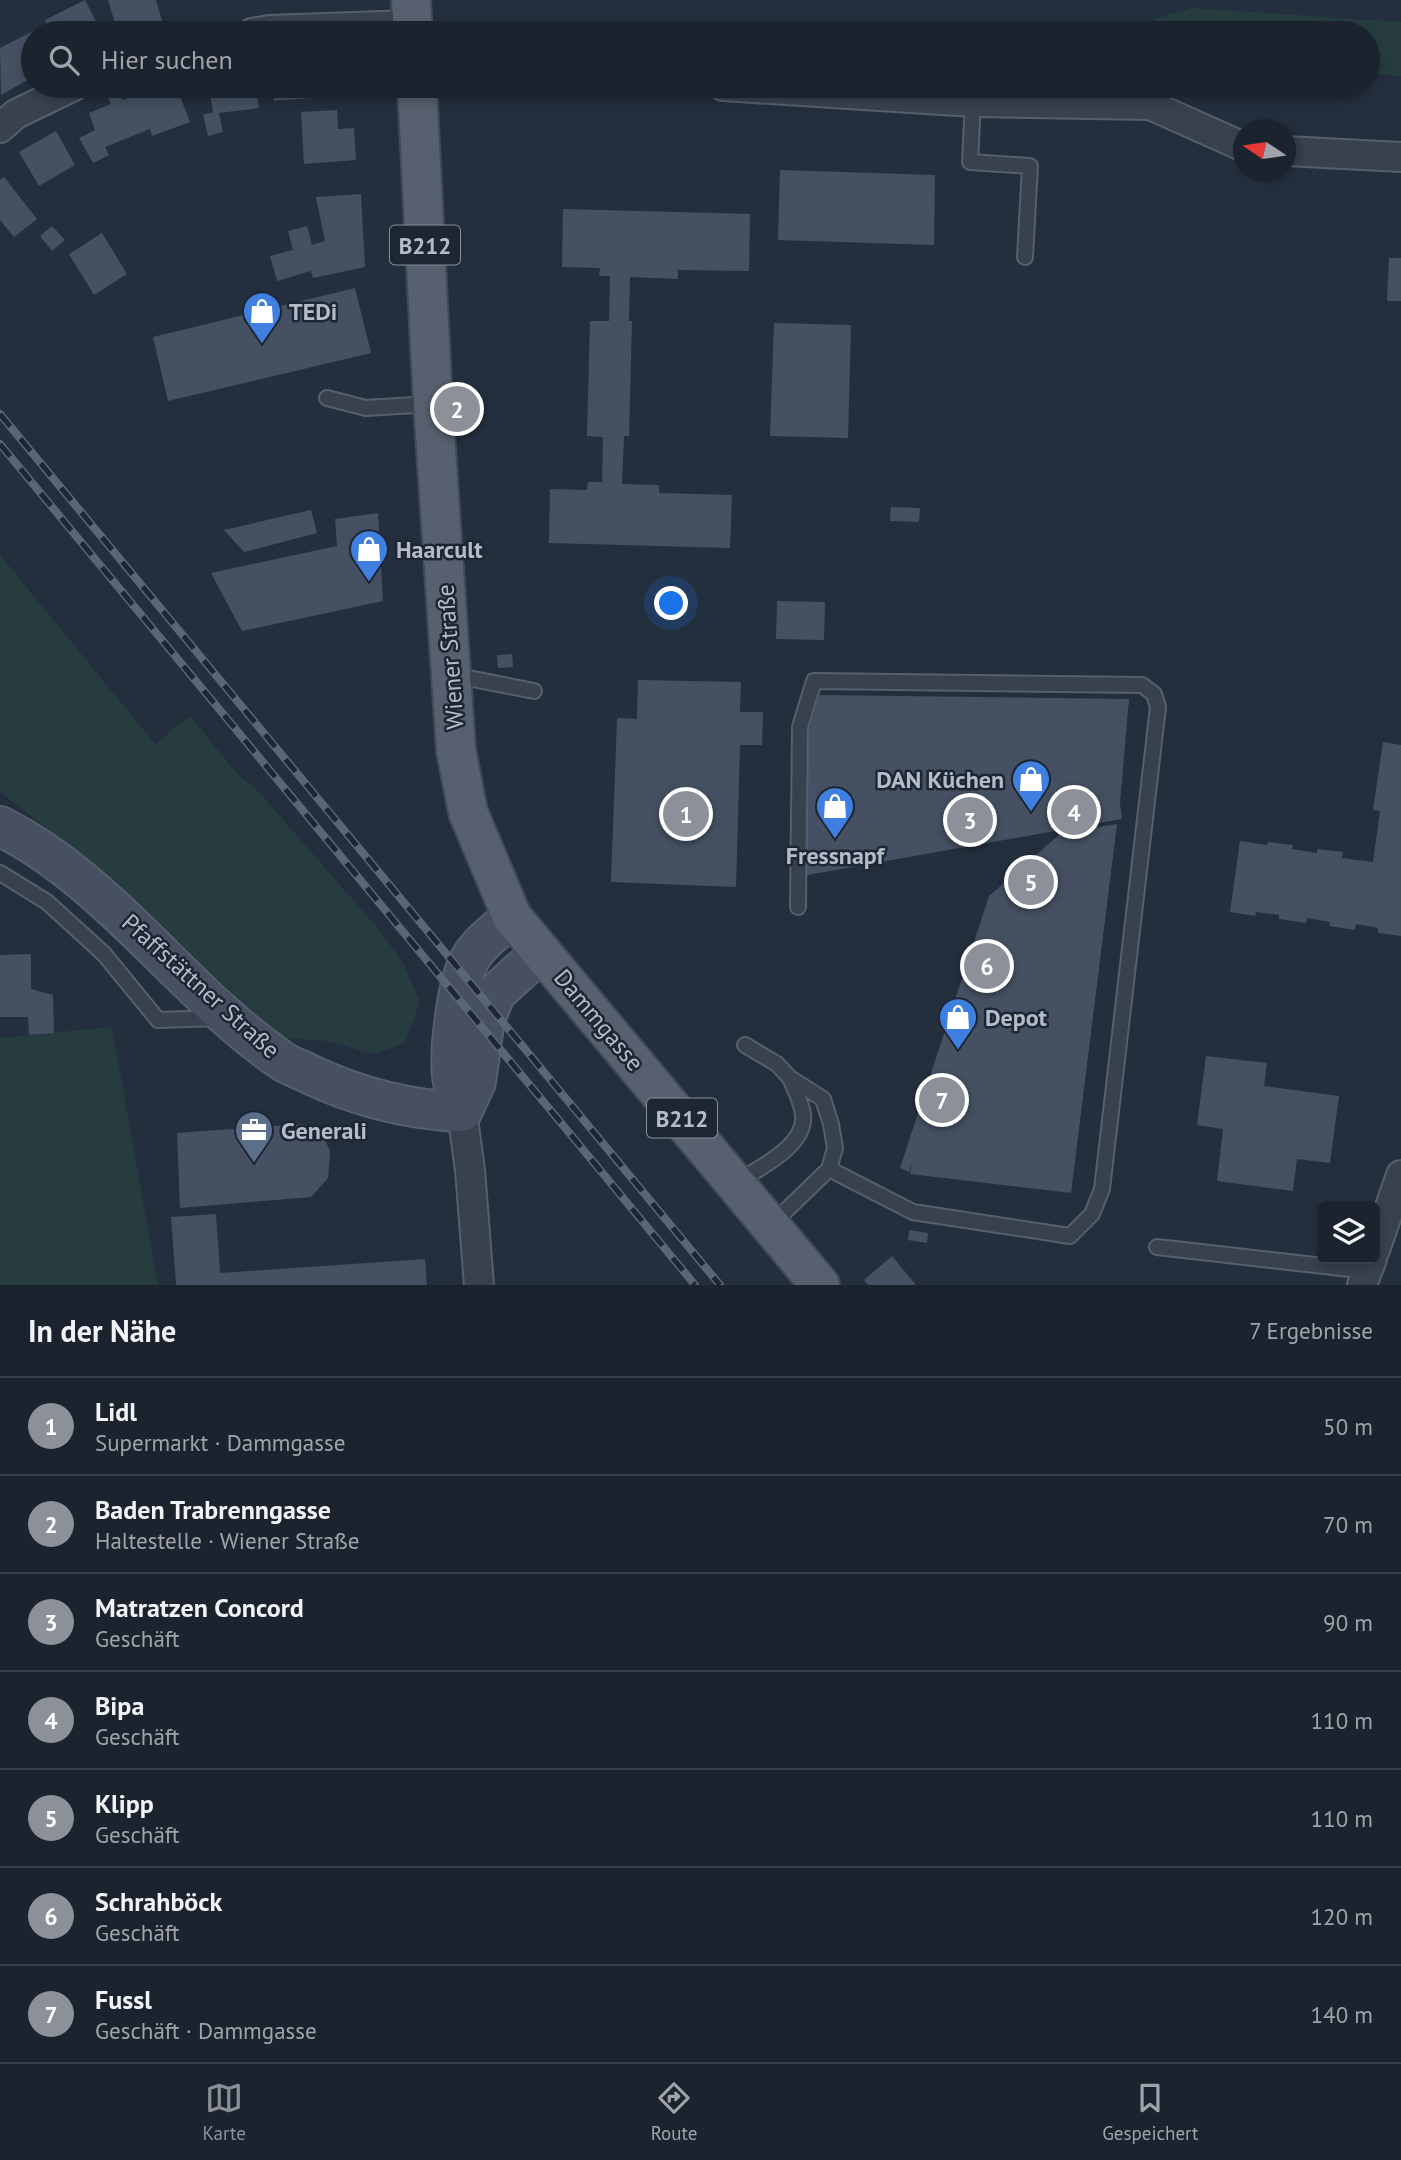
<!DOCTYPE html>
<html lang="de">
<meta charset="utf-8">
<style>
body{margin:0;font-family:"PT Sans",sans-serif;background:#242b36;color:#f1f3f6}
.controls{position:absolute;right:21px;bottom:21px;display:grid;overflow:hidden;border-radius:10px;box-shadow:0 4px 10px #0003}
.controls button{width:63px;height:63px;display:grid;place-items:center;padding:0;border:0;border-bottom:2px solid #39404a;background:#1b232e;color:#f1f3f6;font:35px sans-serif}
.compass{position:absolute;left:1233px;top:119px;width:63px;height:63px;border-radius:50%;background:#1b232e;box-shadow:0 4px 10px #0003;rotate:283deg}
.you{position:absolute;left:672px;top:604px;width:24px;height:24px;margin:-18px;border:5px solid #fff;border-radius:50%;background:#1a73e8;box-shadow:0 0 0 10px #1a73e833}
.badge{display:grid;place-items:center;width:46px;height:46px;border-radius:50%;background:#8c9099;color:#fff;font-size:23px;font-weight:700}
.pin{position:absolute;translate:-50% -50%;border:4px solid #fff;box-shadow:0 2px 7px #0006}
.list{margin:0;padding:0;list-style:none}
h2{display:flex;justify-content:space-between;align-items:center;height:91px;margin:0;padding:0 28px;font-size:30px}
h2 small{font-size:23px;font-weight:400;color:#a0a4aa}
.list li{display:grid;grid-template-columns:46px 1fr auto;gap:21px;align-items:center;box-sizing:border-box;height:98px;padding:0 28px;border-top:2px solid #39404a}
.list b{display:block;font-size:26px;white-space:nowrap}
.list p{margin:0;font-size:23px;white-space:nowrap;color:#a0a4aa}
.list em{font-size:23px;font-style:normal;color:#a0a4aa}
.icon{flex:none;width:38px;height:38px;fill:none;stroke:currentColor;stroke-width:2;stroke-linecap:round;stroke-linejoin:round}
.map{position:relative;flex:none;width:1401px;height:1285px;overflow:hidden}
.search{position:absolute;background:#1b232e;box-shadow:0 4px 10px #0003;left:21px;right:21px;top:21px;height:77px;display:flex;align-items:center;gap:18px;box-sizing:border-box;padding:0 24px;border-radius:38px;color:#a0a4aa;font-size:26px}
.sheet{height:777px;background:#1b232e}
nav{display:flex;justify-content:space-around;align-items:center;box-sizing:border-box;height:98px;border-top:2px solid #39404a;background:#1b232e;font-size:19px;color:#a0a4aa}
nav a{display:grid;justify-items:center;gap:4px}
nav .on{color:#8c9099}
.map>svg:first-child{display:block}
.green{fill:#263c3f}
.building{fill:#455162}
.lines{fill:none;stroke-linecap:round;stroke-linejoin:round}
.lane-casing{stroke:#565f6c;stroke-width:18}
.street-casing{stroke:#565f6c;stroke-width:32}
.secondary-casing{stroke:#565f6c;stroke-width:42}
.primary-casing{stroke:#414a57;stroke-width:42}
.lane{stroke:#38414e;stroke-width:14}
.street{stroke:#38414e;stroke-width:28}
.secondary{stroke:#465061;stroke-width:38}
.primary{stroke:#56606e;stroke-width:38}
.rail-casing{stroke:#5a6575;stroke-width:8}
.rail{stroke:#1d2633;stroke-width:5;stroke-dasharray:16;stroke-linecap:butt}
.labels{text-anchor:middle;dominant-baseline:central;stroke-width:5;stroke-linejoin:round;paint-order:stroke}
.shield{fill:#1d2633;stroke:#878f9c;stroke-width:2}
.shield-label{font-size:23px;font-weight:bold;fill:#b4bcc9}
.poi-label{font-size:24px;font-weight:bold;fill:#b4bcc9;stroke:#1d2633;text-anchor:start}
.street-label{font-size:24px;fill:#b4bcc9;stroke:#1d2633}
</style>
<div class="map">
<svg width="1401" height="1285" viewBox="0 0 1401 1285">
<rect width="100%" height="100%" fill="#242f3e"/>
<path class="green" d="M1192 8 1401 22V76L1368 74V33L1135 32 1159 17Z
M0 555 155 744 190 716C213 742 230 771 258 791L381 932 404 965 420 1002 405 1043 373 1054 328 1041 281 1038 105 874 0 792Z
M112 1027 158 1285H0V1038Z"/>
<path class="building" d="M85 0 102 33H33V77L1 95 0 48 47 24 45 20Z
M108 0H156L163 24 134 33H118Z
M158 86H176L190 122 152 136 150 129 105 147 109 155 93 163 79 138 95 130 89 113 111 104 108 97 119 93 122 100Z
M209 86H325L326 97 274 101 272 88 256 89 259 108 219 113 223 132 208 136 203 115 213 112Z
M337 110 338 129 354 128 356 160 304 164 301 112Z
M56 131 75 165 39 186 19 152Z
M780 170 935 175 934 245 778 240Z
M4 177 37 219 14 237 0 220V180Z
M361 194 365 267 313 278 311 271 277 281 270 256 293 250 288 231 307 226 312 245 325 241 316 197Z
M563 209 750 214 749 271 678 270V279L630 277 629 321H632L629 436H624L622 484 659 485V493L732 495 730 548 549 543 550 489 587 490 588 482H602L603 437 587 436 590 321H609L610 276H599L600 268 562 267Z
M52 226 65 240 52 251 40 236Z
M102 233 127 274 94 295 69 254Z
M1389 258H1401V301H1387Z
M355 288 371 353 168 401 153 337Z
M774 323 851 325 848 438 770 436Z
M891 507 920 508 919 522 890 521Z
M311 510 317 533 244 552 224 530Z
M378 513 383 601 242 631 211 573 337 546 335 519Z
M777 601 825 602 824 640 776 639Z
M512 654 513 667 498 668 497 655Z
M638 680 741 682 740 712H763L762 745H740L736 887 611 882 617 718 637 719Z
M819 695 1129 699 1120 803 1122 819 802 876 803 749Z
M1383 742 1401 745V936L1378 933V928L1356 924 1355 930 1329 926 1330 922 1307 918 1306 923 1279 919V915L1256 912 1255 916 1230 912 1240 841 1267 845 1268 842 1293 845 1292 849 1317 853V849L1343 852 1342 858 1373 862 1380 811 1373 810Z
M1117 824 1071 1193 910 1174 912 1164 909 1172 900 1168 989 896 1060 834H1076L1080 830Z
M31 954V989L53 995 54 1033 29 1035 28 1017H0V955Z
M1206 1056 1267 1063 1264 1086 1339 1096 1330 1163 1297 1159 1293 1191 1217 1181 1223 1129 1197 1125Z
M303 1124 322 1133 330 1151 328 1178 311 1197 180 1208 177 1133Z
M216 1214 220 1273 425 1259 427 1285H176L171 1217Z
M909 1230 928 1233 927 1243 908 1240Z
M892 1256 916 1285H868L864 1280Z"/>
<g class="lines">
<defs>
<path id="lane" d="M973 102 970 162 1030 166 1025 257
M1062 102 1069 86
M327 398 366 408 431 404
M453 675 534 691
M0 873 47 902 104 954 158 1020 220 1018
M798 907 800 727 814 681 1142 685 1154 694 1158 707 1102 1189 1092 1214 1070 1236 913 1212 829 1169
M745 1045 777 1064 790 1078 823 1099 831 1124 835 1148 829 1169 772 1224
M737 1182C759 1168 807 1146 803 1114 801 1102 795 1089 790 1078
M1157 1247 1367 1271"/>
<path id="street" d="M252 33 269 30 412 25
M723 86 973 102 1150 105 1244 147
M0 128 16 114 74 86
M1286 151 1401 157
M462 1112 470 1170 479 1285
M1375 1250 1401 1175
M1362 1285 1372 1259"/>
<path id="secondary" d="M0 826C111 882 180 990 281 1060 289 1066 300 1069 309 1074 358 1097 408 1110 462 1112
M463 1110 476 1082 485 1019 496 993 541 952
M462 1112C459 1101 453 1088 452 1076 449 1050 457 981 470 959 480 942 497 930 512 917"/>
<path id="primary" d="M411 0 413 33
M417 86 433 404 456 750 468 812 512 917 820 1285"/>
</defs>
<use href="#lane" class="lane-casing"/>
<use href="#street" class="street-casing"/>
<use href="#secondary" class="secondary-casing"/>
<use href="#primary" class="primary-casing"/>
<use href="#lane" class="lane"/>
<use href="#street" class="street"/>
<use href="#secondary" class="secondary"/>
<use href="#primary" class="primary"/>
<defs>
<path id="rail" d="M0 414 720 1285
M0 444 695 1285"/>
</defs>
<use href="#rail" class="rail-casing"/>
<use href="#rail" class="rail"/>
</g>
<defs>
<symbol id="shop-pin" viewBox="-11 -11 22 30"><path d="M0 17L-7.5 6A9.5 9.5 0 1 1 7.5 6Z" fill="#3f7fe0" stroke="#1d2633"/><path d="M-5-2.5h2.3a2.7 3.5 0 0 1 5.4 0H5L5.5 6h-11ZM-1.5-2.5h3a1.5 2.3 0 0 0-3 0Z" fill="#fff"/></symbol>
<symbol id="office-pin" viewBox="-11 -11 22 30"><path d="M0 17L-7.5 6A9.5 9.5 0 1 1 7.5 6Z" fill="#5c6f8a" stroke="#1d2633"/><path d="M-6-3h4V-5.5h4V-3h4V5H-6ZM-1-4.5V-3h2v-1.5ZM-6 0V1H6V0Z" fill="#fff"/></symbol>
</defs>
<g fill-rule="evenodd">
<use href="#shop-pin" x="240" y="289" width="44" height="60"/>
<use href="#shop-pin" x="347" y="527" width="44" height="60"/>
<use href="#shop-pin" x="1009" y="757" width="44" height="60"/>
<use href="#shop-pin" x="813" y="784" width="44" height="60"/>
<use href="#shop-pin" x="936" y="995" width="44" height="60"/>
<use href="#office-pin" x="232" y="1108" width="44" height="60"/>
</g>
<g class="labels">
<g class="shield">
<rect x="390" y="225.5" width="70" height="39" rx="5"/>
<rect x="647" y="1098.5" width="70" height="39" rx="5"/>
</g>
<g class="shield-label">
<text x="425" y="245">B212</text>
<text x="682" y="1118">B212</text>
</g>
<g class="poi-label">
<text x="289" y="311">TEDi</text>
<text x="396" y="549">Haarcult</text>
<text x="1004" y="779" text-anchor="end">DAN Küchen</text>
<text x="835" y="855" text-anchor="middle">Fressnapf</text>
<text x="985" y="1017">Depot</text>
<text x="281" y="1130">Generali</text>
</g>
<g class="street-label">
<text transform="translate(450 657) rotate(-94)">Wiener Straße</text>
<text transform="translate(201 986) rotate(42)">Pfaffstättner Straße</text>
<text transform="translate(599 1020) rotate(50)">Dammgasse</text>
</g>
</g>
</svg>
<div class="controls">
<button><svg class="icon" aria-label="layers" viewBox="0 0 24 24"><path d="M12 4l9 5-9 5-9-5zM3 14l9 5 9-5"/></svg></button>
</div>
<svg class="compass" viewBox="-18 -18 36 36"><path d="M0-13l5 13h-10z" fill="#e53935"/><path d="M0 13l5-13h-10z" fill="#a0a4aa"/></svg>
<div class="you"></div>
<div class="pin badge" style="left:686px;top:814px">1</div>
<div class="pin badge" style="left:457px;top:409px">2</div>
<div class="pin badge" style="left:970px;top:820px">3</div>
<div class="pin badge" style="left:1074px;top:812px">4</div>
<div class="pin badge" style="left:1031px;top:882px">5</div>
<div class="pin badge" style="left:987px;top:966px">6</div>
<div class="pin badge" style="left:942px;top:1100px">7</div>
<div class="search"><svg class="icon" aria-label="search" viewBox="0 0 24 24"><circle cx="10" cy="10" r="6"/><path d="M15 15l6 6"/></svg>Hier suchen</div>
</div>
<section class="sheet">
<h2>In der Nähe<small>7 Ergebnisse</small></h2>
<ul class="list">
<li><span class="badge">1</span><div><b>Lidl</b><p>Supermarkt · Dammgasse</p></div><em>50 m</em></li>
<li><span class="badge">2</span><div><b>Baden Trabrenngasse</b><p>Haltestelle · Wiener Straße</p></div><em>70 m</em></li>
<li><span class="badge">3</span><div><b>Matratzen Concord</b><p>Geschäft</p></div><em>90 m</em></li>
<li><span class="badge">4</span><div><b>Bipa</b><p>Geschäft</p></div><em>110 m</em></li>
<li><span class="badge">5</span><div><b>Klipp</b><p>Geschäft</p></div><em>110 m</em></li>
<li><span class="badge">6</span><div><b>Schrahböck</b><p>Geschäft</p></div><em>120 m</em></li>
<li><span class="badge">7</span><div><b>Fussl</b><p>Geschäft · Dammgasse</p></div><em>140 m</em></li>
</ul>
</section>
<nav>
<a class="on"><svg class="icon" aria-label="map" viewBox="0 0 24 24"><path d="M3 6l6-2 6 2 6-2v14l-6 2-6-2-6 2zM9 4v14M15 6v14"/></svg>Karte</a>
<a><svg class="icon" aria-label="directions" viewBox="0 0 24 24"><path d="M12 3l9 9-9 9-9-9zM9 14v-3h6M13 9l2 2-2 2"/></svg>Route</a>
<a><svg class="icon" aria-label="saved" viewBox="0 0 24 24"><path d="M7 4h10v16l-5-4-5 4z"/></svg>Gespeichert</a>
</nav>
